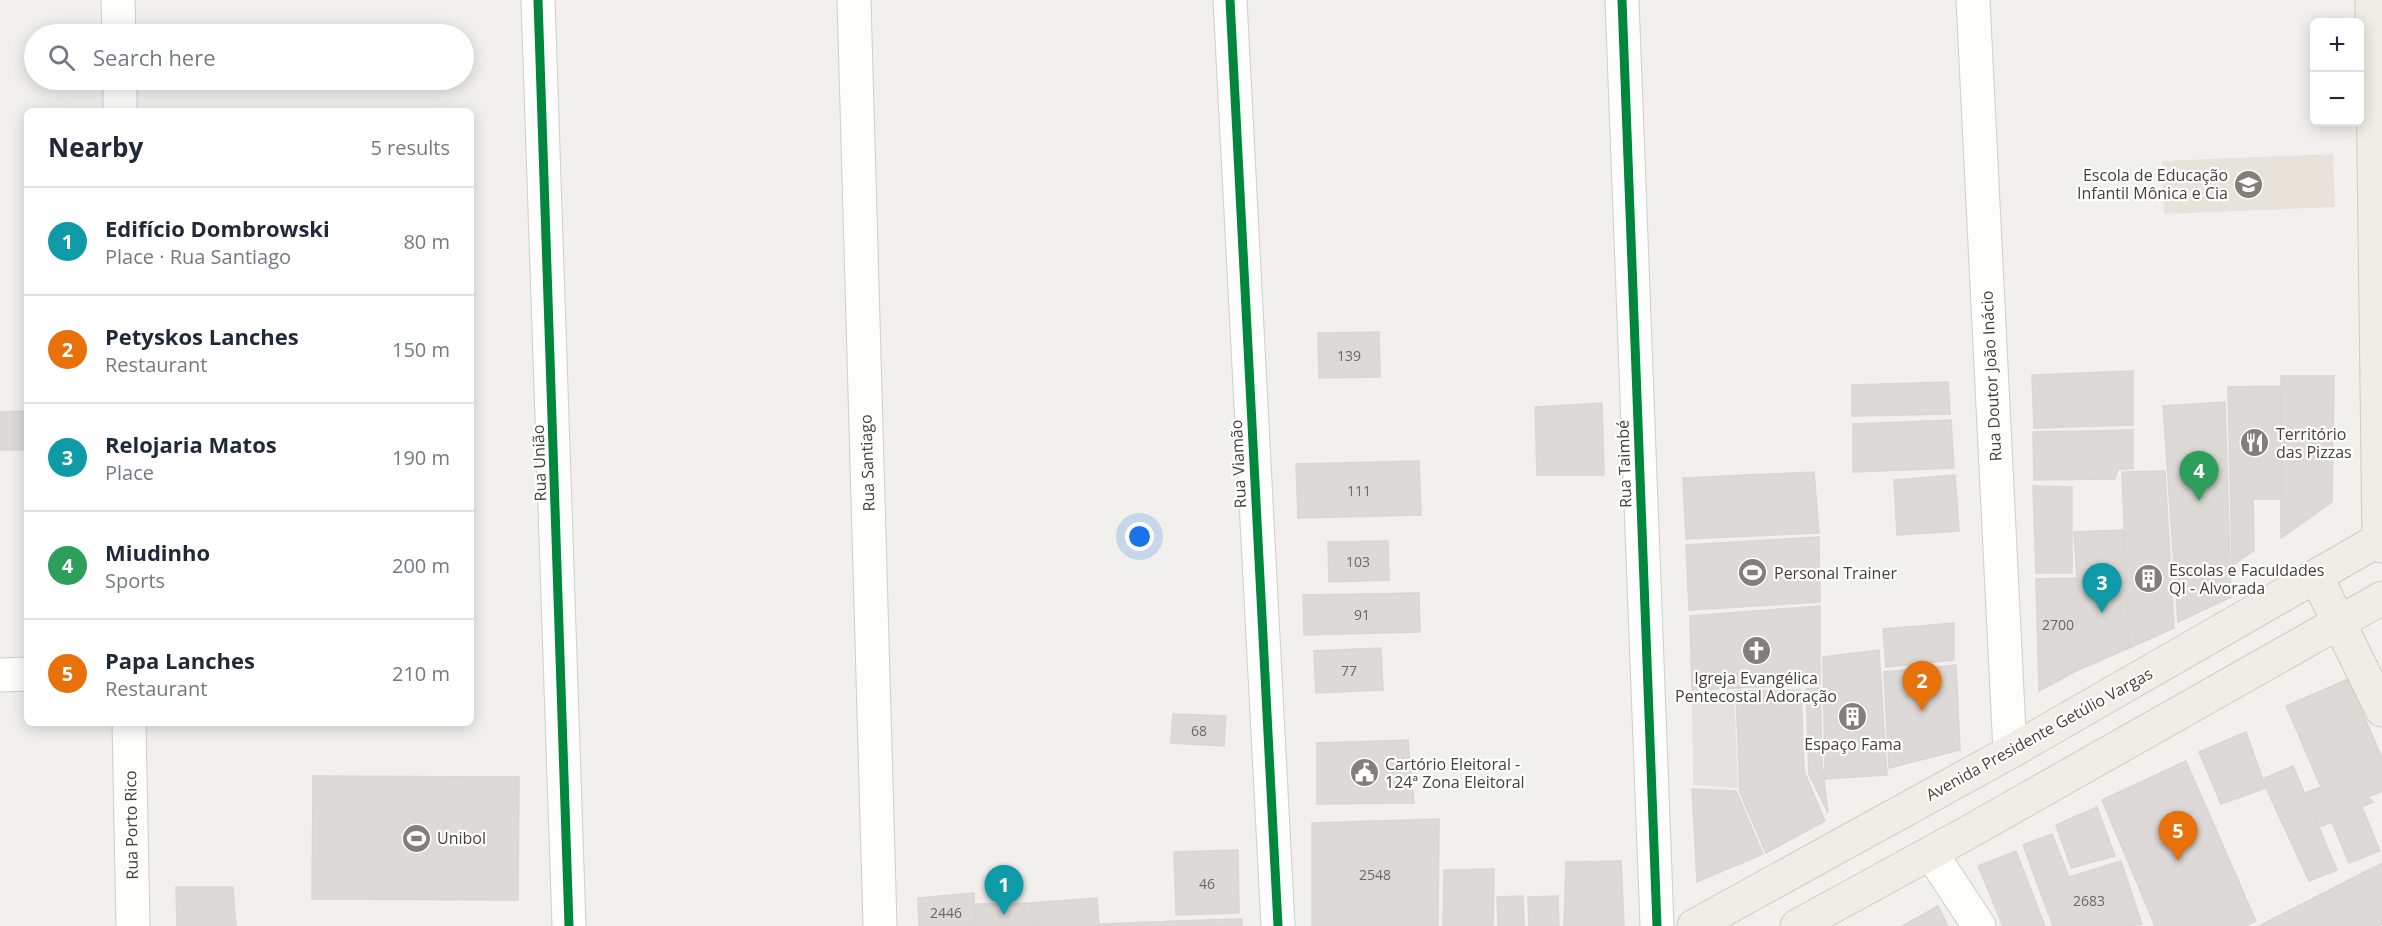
<!DOCTYPE html>
<meta charset="utf-8">
<style>
body{margin:0;font-family:"Open Sans",sans-serif;background:#f2f2f3;color:#1f2937}
.controls{position:absolute;right:18px;top:18px;display:grid;overflow:hidden;border-radius:9px;box-shadow:0 3px 15px #0003}
.controls button{width:54px;height:54px;display:grid;place-items:center;padding:0;border:0;border-bottom:2px solid #e0e1e3;background:#fff;color:#1f2937;font:30px sans-serif}
.you{position:absolute;left:1140px;top:537px;width:21px;height:21px;margin:-15px;border:4px solid #fff;border-radius:50%;background:#1a73e8;box-shadow:0 0 0 9px #1a73e833}
.badge{display:grid;place-items:center;width:39px;height:39px;border-radius:50%;background:#d93025;color:#fff;font-size:20px;font-weight:700}
.pin{position:absolute;translate:-50% -50px;filter:drop-shadow(0 2px 3px #0008)}
.pin::after{content:'';position:absolute;top:32px;width:21px;height:18px;background:inherit;clip-path:polygon(0 0,100% 0,50% 100%)}
.list{margin:0;padding:0;list-style:none}
h2{display:flex;justify-content:space-between;align-items:center;height:78px;margin:0;padding:0 24px;font-size:26px}
h2 small{font-size:20px;font-weight:400;color:#747a83}
.list li{display:grid;grid-template-columns:39px 1fr auto;gap:18px;align-items:center;box-sizing:border-box;height:108px;padding:0 24px;border-top:2px solid #e0e1e3}
.list b{display:block;font-size:22px;white-space:nowrap}
.list p{margin:0;font-size:20px;white-space:nowrap;color:#747a83}
.list em{font-size:20px;font-style:normal;color:#747a83}
.icon{flex:none;width:33px;height:33px;fill:none;stroke:currentColor;stroke-width:2;stroke-linecap:round;stroke-linejoin:round}
.map{position:relative;flex:none;width:2382px;height:926px;overflow:hidden}
.search{position:absolute;background:#fff;box-shadow:0 3px 15px #0003;left:24px;top:24px;width:450px;height:66px;display:flex;align-items:center;gap:15px;box-sizing:border-box;padding:0 21px;border-radius:33px;color:#747a83;font-size:22px}
.panel{position:absolute;background:#fff;box-shadow:0 3px 15px #0003;left:24px;top:108px;width:450px;height:618px;border-radius:9px}
.map>svg:first-child{display:block}
.education{fill:#e8e3da}
.parking{fill:#e4e1de}
.building{fill:#dcd9d6;stroke:#dad7d3;stroke-width:1.5}
.lines{fill:none;stroke-linecap:round;stroke-linejoin:round}
.minor-casing{stroke:#d0cecb;stroke-width:35}
.major-casing{stroke:#d2cbbd;stroke-width:35}
.minor{stroke:#fdfdfc;stroke-width:33}
.major{stroke:#f0ede6;stroke-width:33}
.cycleway-casing{stroke:#fff;stroke-width:13}
.cycleway{stroke:#00873e;stroke-width:9}
.labels{text-anchor:middle;dominant-baseline:central;stroke-width:4.5;stroke-linejoin:round;paint-order:stroke}
.number-label{font-size:14px;fill:#6e6862}
.poi-label{font-size:16px;fill:#48413a;stroke:#fff;text-anchor:start}
.street-label{font-size:16px;fill:#48413a;stroke:#fff}
</style>
<div class="map">
<svg width="2382" height="926" viewBox="0 0 2382 926">
<rect width="100%" height="100%" fill="#f2f0ed"/>
<path class="education" d="M2333 154 2335 207 2164 214 2162 161Z"/>
<path class="parking" d="M1734 691 1738 788 1693 785 1692 693Z"/>
<path class="building" d="M1379 332 1380 377 1319 378 1318 333Z
M2133 371V425L2034 428 2032 375Z
M2281 376H2334L2332 502 2281 538Z
M1948 382 1950 414 1852 416V385Z
M2280 386 2282 499H2253L2254 550 2232 566 2228 387Z
M2225 402 2231 597 2178 622 2163 406Z
M1602 403 1604 475H1537L1535 407Z
M27 411V450H0V412Z
M1951 420 1954 468 1853 472V424Z
M2133 430V469H2118L2115 479 2034 480 2033 432Z
M1419 461 1421 515 1298 518 1296 464Z
M2165 471 2174 628 2129 648 2122 472Z
M1814 472 1819 533 1686 539 1683 478Z
M1955 475 1959 531 1897 535 1894 480Z
M2033 486 2072 487V573H2036Z
M2124 530 2129 648 2078 670 2077 578 2074 532Z
M1819 537 1820 602 1689 610 1686 545Z
M1388 541 1389 580 1329 582 1328 542Z
M2077 578 2078 670 2039 691 2036 579Z
M1419 593 1420 632 1304 635 1303 595Z
M1820 606V684L1692 690 1690 616Z
M1954 623V660L1886 667 1883 629Z
M1381 648 1383 690 1316 693 1314 651Z
M1879 650 1887 775 1825 779 1823 657Z
M1956 665 1960 750 1889 768 1884 672Z
M2348 679 2382 758V791L2368 797 2373 802 2362 807 2380 851 2349 863 2332 822 2319 827 2305 793 2321 787 2286 706Z
M1820 688 1822 763 1828 813 1809 774 1806 689Z
M1801 690 1804 771 1825 821 1766 853 1740 793 1736 691Z
M1173 714 1226 716 1224 746 1171 743Z
M2246 732 2266 788 2221 804 2199 752Z
M1408 740 1414 803 1317 804V743Z
M2186 761 2256 921 2245 926H2155L2102 800Z
M2293 766 2337 870 2309 881 2266 788 2265 778Z
M313 776 519 777 518 900 312 899Z
M1692 789 1736 791 1763 854 1697 882Z
M2097 807 2115 856 2071 868 2056 825Z
M1439 819 1438 926H1312V823Z
M2052 834 2069 877 2121 861 2142 924 2132 926H2053L2023 845Z
M1238 850 1239 913 1176 915 1174 852Z
M2016 851 2045 926H2003L1978 866Z
M1621 861 1624 926H1564L1566 862Z
M2382 863V924L2378 926H2259Z
M1494 869 1493 926H1443L1444 870Z
M176 887H233L236 926H177Z
M974 893 975 926H919L918 898Z
M1523 896 1524 926H1498L1497 897Z
M1558 896 1559 926H1529L1528 897Z
M1097 898 1099 926H1033L1031 903Z
M1031 903 1032 926H976V904Z
M1938 906 1948 926H1902Z
M1242 919V926H1203V920Z
M1203 920V926H1100V924Z"/>
<g class="lines">
<defs>
<path id="minor" d="M118 0 119 34
M538 0 569 926
M854 0 880 926
M1230 0 1278 926
M1622 0 1657 926
M1973 0 2010 752
M120 80V111
M0 675 27 674
M129 723 133 926
M1931 853 1979 926"/>
<path id="major" d="M2372 0 2379 540 2382 546
M2316 576 2382 710
M1694 926 2010 752 2382 538
M1797 926 1967 833 2382 598"/>
</defs>
<use href="#minor" class="minor-casing"/>
<use href="#major" class="major-casing"/>
<use href="#minor" class="minor"/>
<use href="#major" class="major"/>
<defs>
<path id="cycleway" d="M538 0 569 926
M1230 0 1278 926
M1622 0 1657 926"/>
</defs>
<use href="#cycleway" class="cycleway-casing"/>
<use href="#cycleway" class="cycleway"/>
</g>
<defs>
<symbol id="school-disc" viewBox="-11 -11 22 22"><circle r="9.5" fill="#847e79" stroke="#fff"/><path d="M0-5L7-2L0 1L-7-2ZM-4 1L0 2.5L4 1V4Q0 6-4 4Z" fill="#fff"/></symbol>
<symbol id="restaurant-disc" viewBox="-11 -11 22 22"><circle r="9.5" fill="#847e79" stroke="#fff"/><path d="M-5-6h1v4h1v-4h1v4h1v-4h1v5L-1.5 .5V6h-2V.5L-5-1ZM5-6V6H3V1.5H1.5Q1.5-4 5-6Z" fill="#fff"/></symbol>
<symbol id="stadium-disc" viewBox="-11 -11 22 22"><circle r="9.5" fill="#847e79" stroke="#fff"/><path d="M0-5a6.5 5 0 1 0 0 10a6.5 5 0 1 0 0-10ZM-3.5-1.8h7v3.6h-7Z" fill="#fff"/></symbol>
<symbol id="building-disc" viewBox="-11 -11 22 22"><circle r="9.5" fill="#847e79" stroke="#fff"/><path d="M-4-6H4V6H1V3H-1V6H-4ZM-2.5-4.3h1.7v1.8h-1.7ZM.8-4.3h1.7v1.8H.8ZM-2.5-1h1.7V.8h-1.7ZM.8-1h1.7V.8H.8Z" fill="#fff"/></symbol>
<symbol id="church-disc" viewBox="-11 -11 22 22"><circle r="9.5" fill="#847e79" stroke="#fff"/><path d="M-1.2-6h2.4v3.5h3.3v2.4h-3.3V6h-2.4V-.1h-3.3v-2.4h3.3Z" fill="#fff"/></symbol>
<symbol id="civic-disc" viewBox="-11 -11 22 22"><circle r="9.5" fill="#847e79" stroke="#fff"/><path d="M-.6-6.5H3V-4.5H.6V-3L4-1V1h2V6H-6V1h2V-1L-.6-3ZM-1.2 2.5V6h2.4V2.5Z" fill="#fff"/></symbol>
</defs>
<g fill-rule="evenodd">
<use href="#school-disc" x="2232" y="168" width="33" height="33"/>
<use href="#restaurant-disc" x="2238" y="426" width="33" height="33"/>
<use href="#stadium-disc" x="1736" y="556" width="33" height="33"/>
<use href="#building-disc" x="2132" y="562" width="33" height="33"/>
<use href="#church-disc" x="1740" y="634" width="33" height="33"/>
<use href="#building-disc" x="1836" y="700" width="33" height="33"/>
<use href="#civic-disc" x="1348" y="756" width="33" height="33"/>
<use href="#stadium-disc" x="400" y="822" width="33" height="33"/>
</g>
<g class="labels">
<g class="number-label">
<text x="1349" y="355">139</text>
<text x="1359" y="490">111</text>
<text x="1358" y="561">103</text>
<text x="1362" y="614">91</text>
<text x="2058" y="624">2700</text>
<text x="1349" y="670">77</text>
<text x="1199" y="730">68</text>
<text x="1375" y="874">2548</text>
<text x="1207" y="883">46</text>
<text x="2089" y="900">2683</text>
<text x="946" y="912">2446</text>
</g>
<g class="poi-label">
<text x="2228" y="175" text-anchor="end">Escola de Educação<tspan x="2228" dy="18">Infantil Mônica e Cia</tspan></text>
<text x="2276" y="434">Território<tspan x="2276" dy="18">das Pizzas</tspan></text>
<text x="2169" y="570">Escolas e Faculdades<tspan x="2169" dy="18">QI - Alvorada</tspan></text>
<text x="1774" y="573">Personal Trainer</text>
<text x="1756" y="678" text-anchor="middle">Igreja Evangélica<tspan x="1756" dy="18">Pentecostal Adoração</tspan></text>
<text x="1853" y="744" text-anchor="middle">Espaço Fama</text>
<text x="1385" y="764">Cartório Eleitoral -<tspan x="1385" dy="18">124ª Zona Eleitoral</tspan></text>
<text x="437" y="838">Unibol</text>
</g>
<g class="street-label">
<text transform="translate(1991 376) rotate(-93)">Rua Doutor João Inácio</text>
<text transform="translate(539 463) rotate(-92)">Rua União</text>
<text transform="translate(867 463) rotate(-92)">Rua Santiago</text>
<text transform="translate(1238 464) rotate(-93)">Rua Viamão</text>
<text transform="translate(1624 464) rotate(-92)">Rua Taimbé</text>
<text transform="translate(2039 734) rotate(-29)">Avenida Presidente Getúlio Vargas</text>
<text transform="translate(131 825) rotate(-91)">Rua Porto Rico</text>
</g>
</g>
</svg>
<div class="controls">
<button>+</button>
<button>−</button>
</div>
<div class="you"></div>
<div class="pin badge" style="left:1004px;top:915px;background:#0f9aa8">1</div>
<div class="pin badge" style="left:1922px;top:711px;background:#e8710a">2</div>
<div class="pin badge" style="left:2102px;top:613px;background:#0f9aa8">3</div>
<div class="pin badge" style="left:2199px;top:501px;background:#2e9e5b">4</div>
<div class="pin badge" style="left:2178px;top:861px;background:#e8710a">5</div>
<div class="search"><svg class="icon" aria-label="search" viewBox="0 0 24 24"><circle cx="10" cy="10" r="6"/><path d="M15 15l6 6"/></svg>Search here</div>
<section class="panel">
<h2>Nearby<small>5 results</small></h2>
<ul class="list">
<li><span class="badge" style="background:#0f9aa8">1</span><div><b>Edifício Dombrowski</b><p>Place · Rua Santiago</p></div><em>80 m</em></li>
<li><span class="badge" style="background:#e8710a">2</span><div><b>Petyskos Lanches</b><p>Restaurant</p></div><em>150 m</em></li>
<li><span class="badge" style="background:#0f9aa8">3</span><div><b>Relojaria Matos</b><p>Place</p></div><em>190 m</em></li>
<li><span class="badge" style="background:#2e9e5b">4</span><div><b>Miudinho</b><p>Sports</p></div><em>200 m</em></li>
<li><span class="badge" style="background:#e8710a">5</span><div><b>Papa Lanches</b><p>Restaurant</p></div><em>210 m</em></li>
</ul>
</section>
</div>
